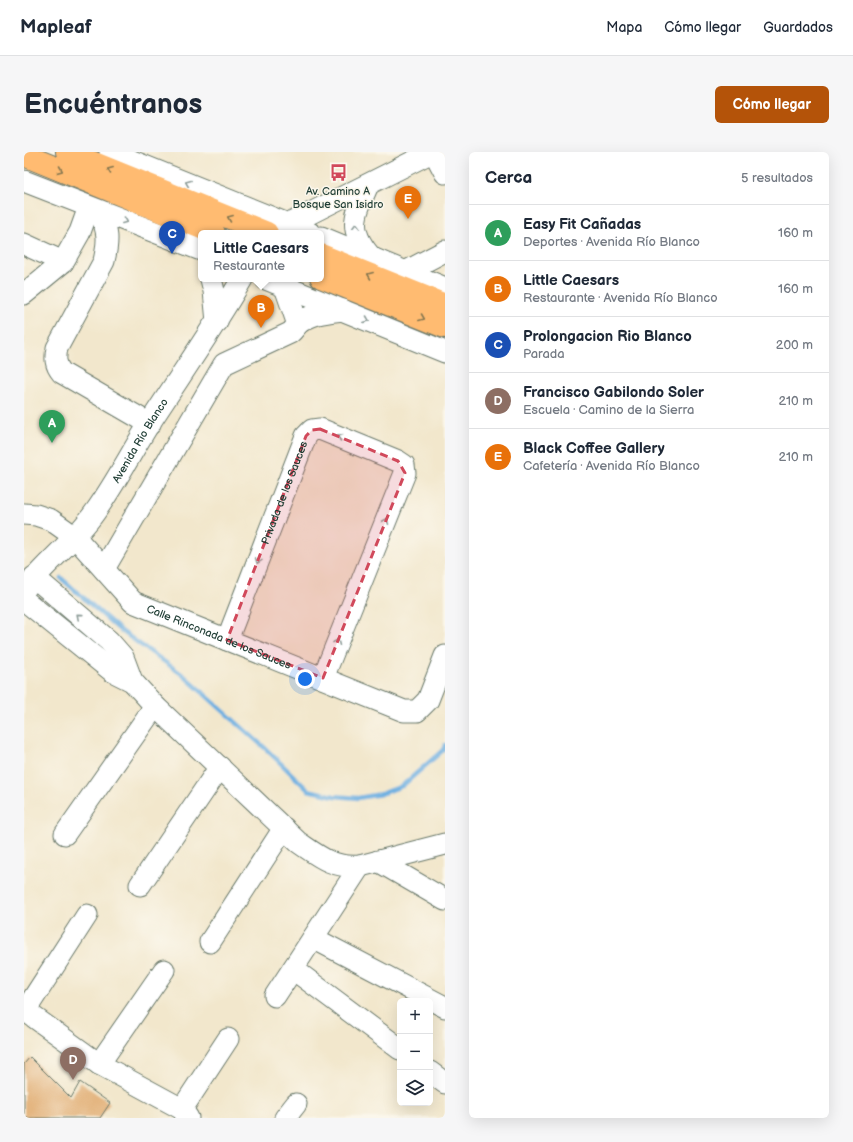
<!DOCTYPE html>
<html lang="es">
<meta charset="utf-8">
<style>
body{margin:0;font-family:"Balsamiq Sans",sans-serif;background:#f6f6f7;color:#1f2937}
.controls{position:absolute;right:12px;bottom:12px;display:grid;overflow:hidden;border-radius:6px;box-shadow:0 4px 16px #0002}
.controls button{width:36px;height:36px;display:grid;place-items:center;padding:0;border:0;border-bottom:1px solid #e0e1e3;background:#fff;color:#1f2937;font:20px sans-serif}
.you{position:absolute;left:281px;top:527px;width:14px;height:14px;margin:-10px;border:3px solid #fff;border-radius:50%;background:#1a73e8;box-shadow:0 0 0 6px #1a73e833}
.badge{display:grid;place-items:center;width:26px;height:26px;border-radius:50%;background:#b45309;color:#fff;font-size:13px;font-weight:700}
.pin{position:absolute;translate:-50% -33px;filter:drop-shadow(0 1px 2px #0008)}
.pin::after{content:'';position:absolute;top:21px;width:14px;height:12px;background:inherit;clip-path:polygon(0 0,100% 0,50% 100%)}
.popup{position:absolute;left:174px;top:78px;width:126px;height:52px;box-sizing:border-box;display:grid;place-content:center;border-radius:6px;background:#fff;filter:drop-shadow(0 1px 3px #0005);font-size:13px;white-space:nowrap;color:#747a83}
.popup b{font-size:15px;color:#1f2937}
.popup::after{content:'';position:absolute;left:50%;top:100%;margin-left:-8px;border:8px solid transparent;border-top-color:#fff}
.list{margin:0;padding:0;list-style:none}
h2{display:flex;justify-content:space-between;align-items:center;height:52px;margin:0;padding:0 16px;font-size:17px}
h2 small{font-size:13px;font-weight:400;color:#747a83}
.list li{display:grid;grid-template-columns:26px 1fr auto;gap:12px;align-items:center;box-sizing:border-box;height:56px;padding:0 16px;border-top:1px solid #e0e1e3}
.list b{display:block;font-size:15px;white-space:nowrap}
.list p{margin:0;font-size:13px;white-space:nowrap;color:#747a83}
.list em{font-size:13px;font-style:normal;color:#747a83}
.icon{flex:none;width:22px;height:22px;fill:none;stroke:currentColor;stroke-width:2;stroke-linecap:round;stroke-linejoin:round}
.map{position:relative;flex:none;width:421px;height:966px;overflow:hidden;border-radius:6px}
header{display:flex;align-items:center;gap:24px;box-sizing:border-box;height:56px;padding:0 20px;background:#fff;border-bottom:1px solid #e0e1e3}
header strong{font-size:19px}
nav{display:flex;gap:22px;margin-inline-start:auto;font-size:14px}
.intro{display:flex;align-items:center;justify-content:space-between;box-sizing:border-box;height:96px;padding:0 24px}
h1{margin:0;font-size:28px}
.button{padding:10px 18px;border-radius:6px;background:#b45309;color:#fff;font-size:14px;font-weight:700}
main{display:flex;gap:24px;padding:0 24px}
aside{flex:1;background:#fff;border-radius:6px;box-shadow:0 4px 16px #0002}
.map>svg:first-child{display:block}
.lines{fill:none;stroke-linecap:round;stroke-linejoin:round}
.stream{stroke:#6dafe1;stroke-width:4.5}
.building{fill:#e4b681}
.minor-casing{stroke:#697869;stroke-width:23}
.major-casing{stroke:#697869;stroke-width:24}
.minor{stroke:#fff;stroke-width:21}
.major{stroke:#ffbb71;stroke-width:22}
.oneway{stroke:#84764f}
.oneway2{stroke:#8f9e9a}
.marked{fill:#d1495b;fill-opacity:0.2;stroke:#d1495b;stroke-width:3;stroke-dasharray:8 5;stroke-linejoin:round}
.labels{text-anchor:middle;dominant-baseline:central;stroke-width:3;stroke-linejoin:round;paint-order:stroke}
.poi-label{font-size:11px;fill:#1f3d34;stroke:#fbf7ec}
.street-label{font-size:11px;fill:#1f3d34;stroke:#fbf7ec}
</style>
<header>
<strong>Mapleaf</strong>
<nav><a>Mapa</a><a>Cómo llegar</a><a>Guardados</a></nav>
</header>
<div class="intro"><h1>Encuéntranos</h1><a class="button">Cómo llegar</a></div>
<main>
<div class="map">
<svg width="421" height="966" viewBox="0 0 421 966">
<rect width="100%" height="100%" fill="#fbf7ec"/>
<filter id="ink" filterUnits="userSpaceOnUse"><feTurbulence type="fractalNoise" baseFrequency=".025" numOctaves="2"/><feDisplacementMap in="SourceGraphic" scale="8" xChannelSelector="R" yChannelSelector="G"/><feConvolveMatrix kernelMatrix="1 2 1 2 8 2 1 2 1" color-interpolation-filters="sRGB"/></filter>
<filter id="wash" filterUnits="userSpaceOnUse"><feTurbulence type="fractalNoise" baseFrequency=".012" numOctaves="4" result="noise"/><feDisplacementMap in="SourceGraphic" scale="16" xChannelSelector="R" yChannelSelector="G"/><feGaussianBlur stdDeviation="0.9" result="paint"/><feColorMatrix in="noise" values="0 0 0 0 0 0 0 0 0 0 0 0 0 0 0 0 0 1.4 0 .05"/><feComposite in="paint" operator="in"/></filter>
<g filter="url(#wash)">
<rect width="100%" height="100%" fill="#f2e7cc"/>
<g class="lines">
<path class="stream" d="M37 426 96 478 159 523 242 597 284 638 310 644 334 646 357 642 378 634 419 598 421 593"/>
</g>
<g id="blocks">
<path class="building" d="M6 905 47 946 56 930 86 951 76 966H0V912Z"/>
</g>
</g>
<g filter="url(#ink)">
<use href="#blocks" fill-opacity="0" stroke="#697869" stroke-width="1"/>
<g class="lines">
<defs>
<g id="minor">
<path d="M86 0 286 81"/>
<path d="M410 0 421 21"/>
<path d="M0 29 177 98"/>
<path d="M344 33C330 65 323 79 349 107"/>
<path d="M76 60C84 80 85 87 80 109L33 196C31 206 31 213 38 221L126 272"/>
<path d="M259 79 265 72 408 0"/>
<path d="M297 85 421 136"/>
<path d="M0 92 39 110"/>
<path d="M381 120 421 99"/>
<path d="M187 127 190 139 193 170"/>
<path d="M242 127 421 200"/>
<path d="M261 135 272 167 273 173"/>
<path d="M0 142 39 110 56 80 65 55"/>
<path id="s1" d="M0 362 12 363 27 368 51 385 109 450 380 559H393L404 548 421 504"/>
<path d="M80 417 200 212 266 181C270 178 271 175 274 172 287 161 303 160 319 158"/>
<path d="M10 425 85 489 99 505 108 529"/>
<path id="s2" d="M0 438C22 410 51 389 71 360 91 332 107 301 125 272 156 224 189 177 218 127"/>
<path d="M0 448 88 519 108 529 131 554 274 690C296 705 308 716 336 714L421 692"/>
<path id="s3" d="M203 488 282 284 288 278 296 277 374 309 380 313 381 321 299 526"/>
<path d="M41 682 131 554"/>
<path d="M354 709 421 748"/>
<path d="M116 733 196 615"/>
<path d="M289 786 421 855"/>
<path d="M186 790 260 676"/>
<path d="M269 817 376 897"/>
<path d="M251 844 336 714"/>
<path d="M0 858 75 912 158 957 164 966"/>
<path d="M1 859 63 763"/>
<path d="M75 912 140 818"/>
<path d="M406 920 421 931"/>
<path d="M158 957 204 887"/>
<path d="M261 966 272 952"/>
</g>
<path id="major" d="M43 0 243 81
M0 3 190 81
M297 103 421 153
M297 125 421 175"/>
</defs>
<use href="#minor" class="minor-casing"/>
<use href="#major" class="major-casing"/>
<use href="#minor" class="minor"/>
<use href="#major" class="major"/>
</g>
<defs><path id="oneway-chevron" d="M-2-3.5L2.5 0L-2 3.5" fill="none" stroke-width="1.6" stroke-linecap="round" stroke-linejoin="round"/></defs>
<g class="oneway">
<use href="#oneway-chevron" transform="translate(36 18) rotate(22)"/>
<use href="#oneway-chevron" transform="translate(86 18) rotate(-158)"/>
<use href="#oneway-chevron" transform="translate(206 66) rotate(-158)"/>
<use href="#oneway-chevron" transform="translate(346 123) rotate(-158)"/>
<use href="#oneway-chevron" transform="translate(398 166) rotate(22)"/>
</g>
<g class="oneway2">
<use href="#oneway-chevron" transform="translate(164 31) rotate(-158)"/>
<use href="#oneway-chevron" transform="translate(101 69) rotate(21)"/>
<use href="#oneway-chevron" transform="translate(332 74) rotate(-91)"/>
<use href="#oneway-chevron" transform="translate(343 168) rotate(22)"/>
<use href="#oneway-chevron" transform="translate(316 285) rotate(-158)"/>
<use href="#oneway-chevron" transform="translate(362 369) rotate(-68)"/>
<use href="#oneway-chevron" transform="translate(234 409) rotate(111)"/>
<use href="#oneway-chevron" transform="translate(55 464) rotate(-139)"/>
<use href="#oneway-chevron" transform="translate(313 490) rotate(-68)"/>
</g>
</g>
<path class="marked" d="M296 277 374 309 381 321 299 526 203 488 282 284 288 278Z"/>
<defs>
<symbol id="bus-bare" viewBox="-9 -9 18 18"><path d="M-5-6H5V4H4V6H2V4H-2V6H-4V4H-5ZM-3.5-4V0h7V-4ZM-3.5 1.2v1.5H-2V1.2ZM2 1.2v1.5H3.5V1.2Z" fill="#d1495b" stroke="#fbf7ec" stroke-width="2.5" paint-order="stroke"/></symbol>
</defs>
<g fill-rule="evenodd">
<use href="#bus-bare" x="302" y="8" width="25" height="25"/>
</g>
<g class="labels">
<g class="poi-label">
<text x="314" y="39">Av. Camino A<tspan x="314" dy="13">Bosque San Isidro</tspan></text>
</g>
<g class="street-label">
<text stroke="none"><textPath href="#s2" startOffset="190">Avenida Río Blanco</textPath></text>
<text stroke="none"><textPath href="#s3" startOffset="158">Privada de los Sauces</textPath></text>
<text stroke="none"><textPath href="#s1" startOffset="237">Calle Rinconada de los Sauces</textPath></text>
</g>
</g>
</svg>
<div class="controls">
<button>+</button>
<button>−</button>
<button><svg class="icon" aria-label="layers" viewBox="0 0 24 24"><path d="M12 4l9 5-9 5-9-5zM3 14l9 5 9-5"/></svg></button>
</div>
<div class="you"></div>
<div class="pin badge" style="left:28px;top:291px;background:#2e9e5b">A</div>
<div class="pin badge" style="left:237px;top:176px;background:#e8710a">B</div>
<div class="popup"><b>Little Caesars</b>Restaurante</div>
<div class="pin badge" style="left:148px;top:102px;background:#1a4fb4">C</div>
<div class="pin badge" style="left:49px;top:928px;background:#8d6e63">D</div>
<div class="pin badge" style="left:384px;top:67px;background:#e8710a">E</div>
</div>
<aside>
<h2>Cerca<small>5 resultados</small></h2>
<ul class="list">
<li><span class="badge" style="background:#2e9e5b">A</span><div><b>Easy Fit Cañadas</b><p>Deportes · Avenida Río Blanco</p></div><em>160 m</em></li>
<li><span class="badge" style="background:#e8710a">B</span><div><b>Little Caesars</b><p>Restaurante · Avenida Río Blanco</p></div><em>160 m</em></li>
<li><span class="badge" style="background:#1a4fb4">C</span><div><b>Prolongacion Rio Blanco</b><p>Parada</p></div><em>200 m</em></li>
<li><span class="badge" style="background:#8d6e63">D</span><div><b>Francisco Gabilondo Soler</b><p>Escuela · Camino de la Sierra</p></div><em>210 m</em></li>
<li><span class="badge" style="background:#e8710a">E</span><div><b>Black Coffee Gallery</b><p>Cafetería · Avenida Río Blanco</p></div><em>210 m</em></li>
</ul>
</aside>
</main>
